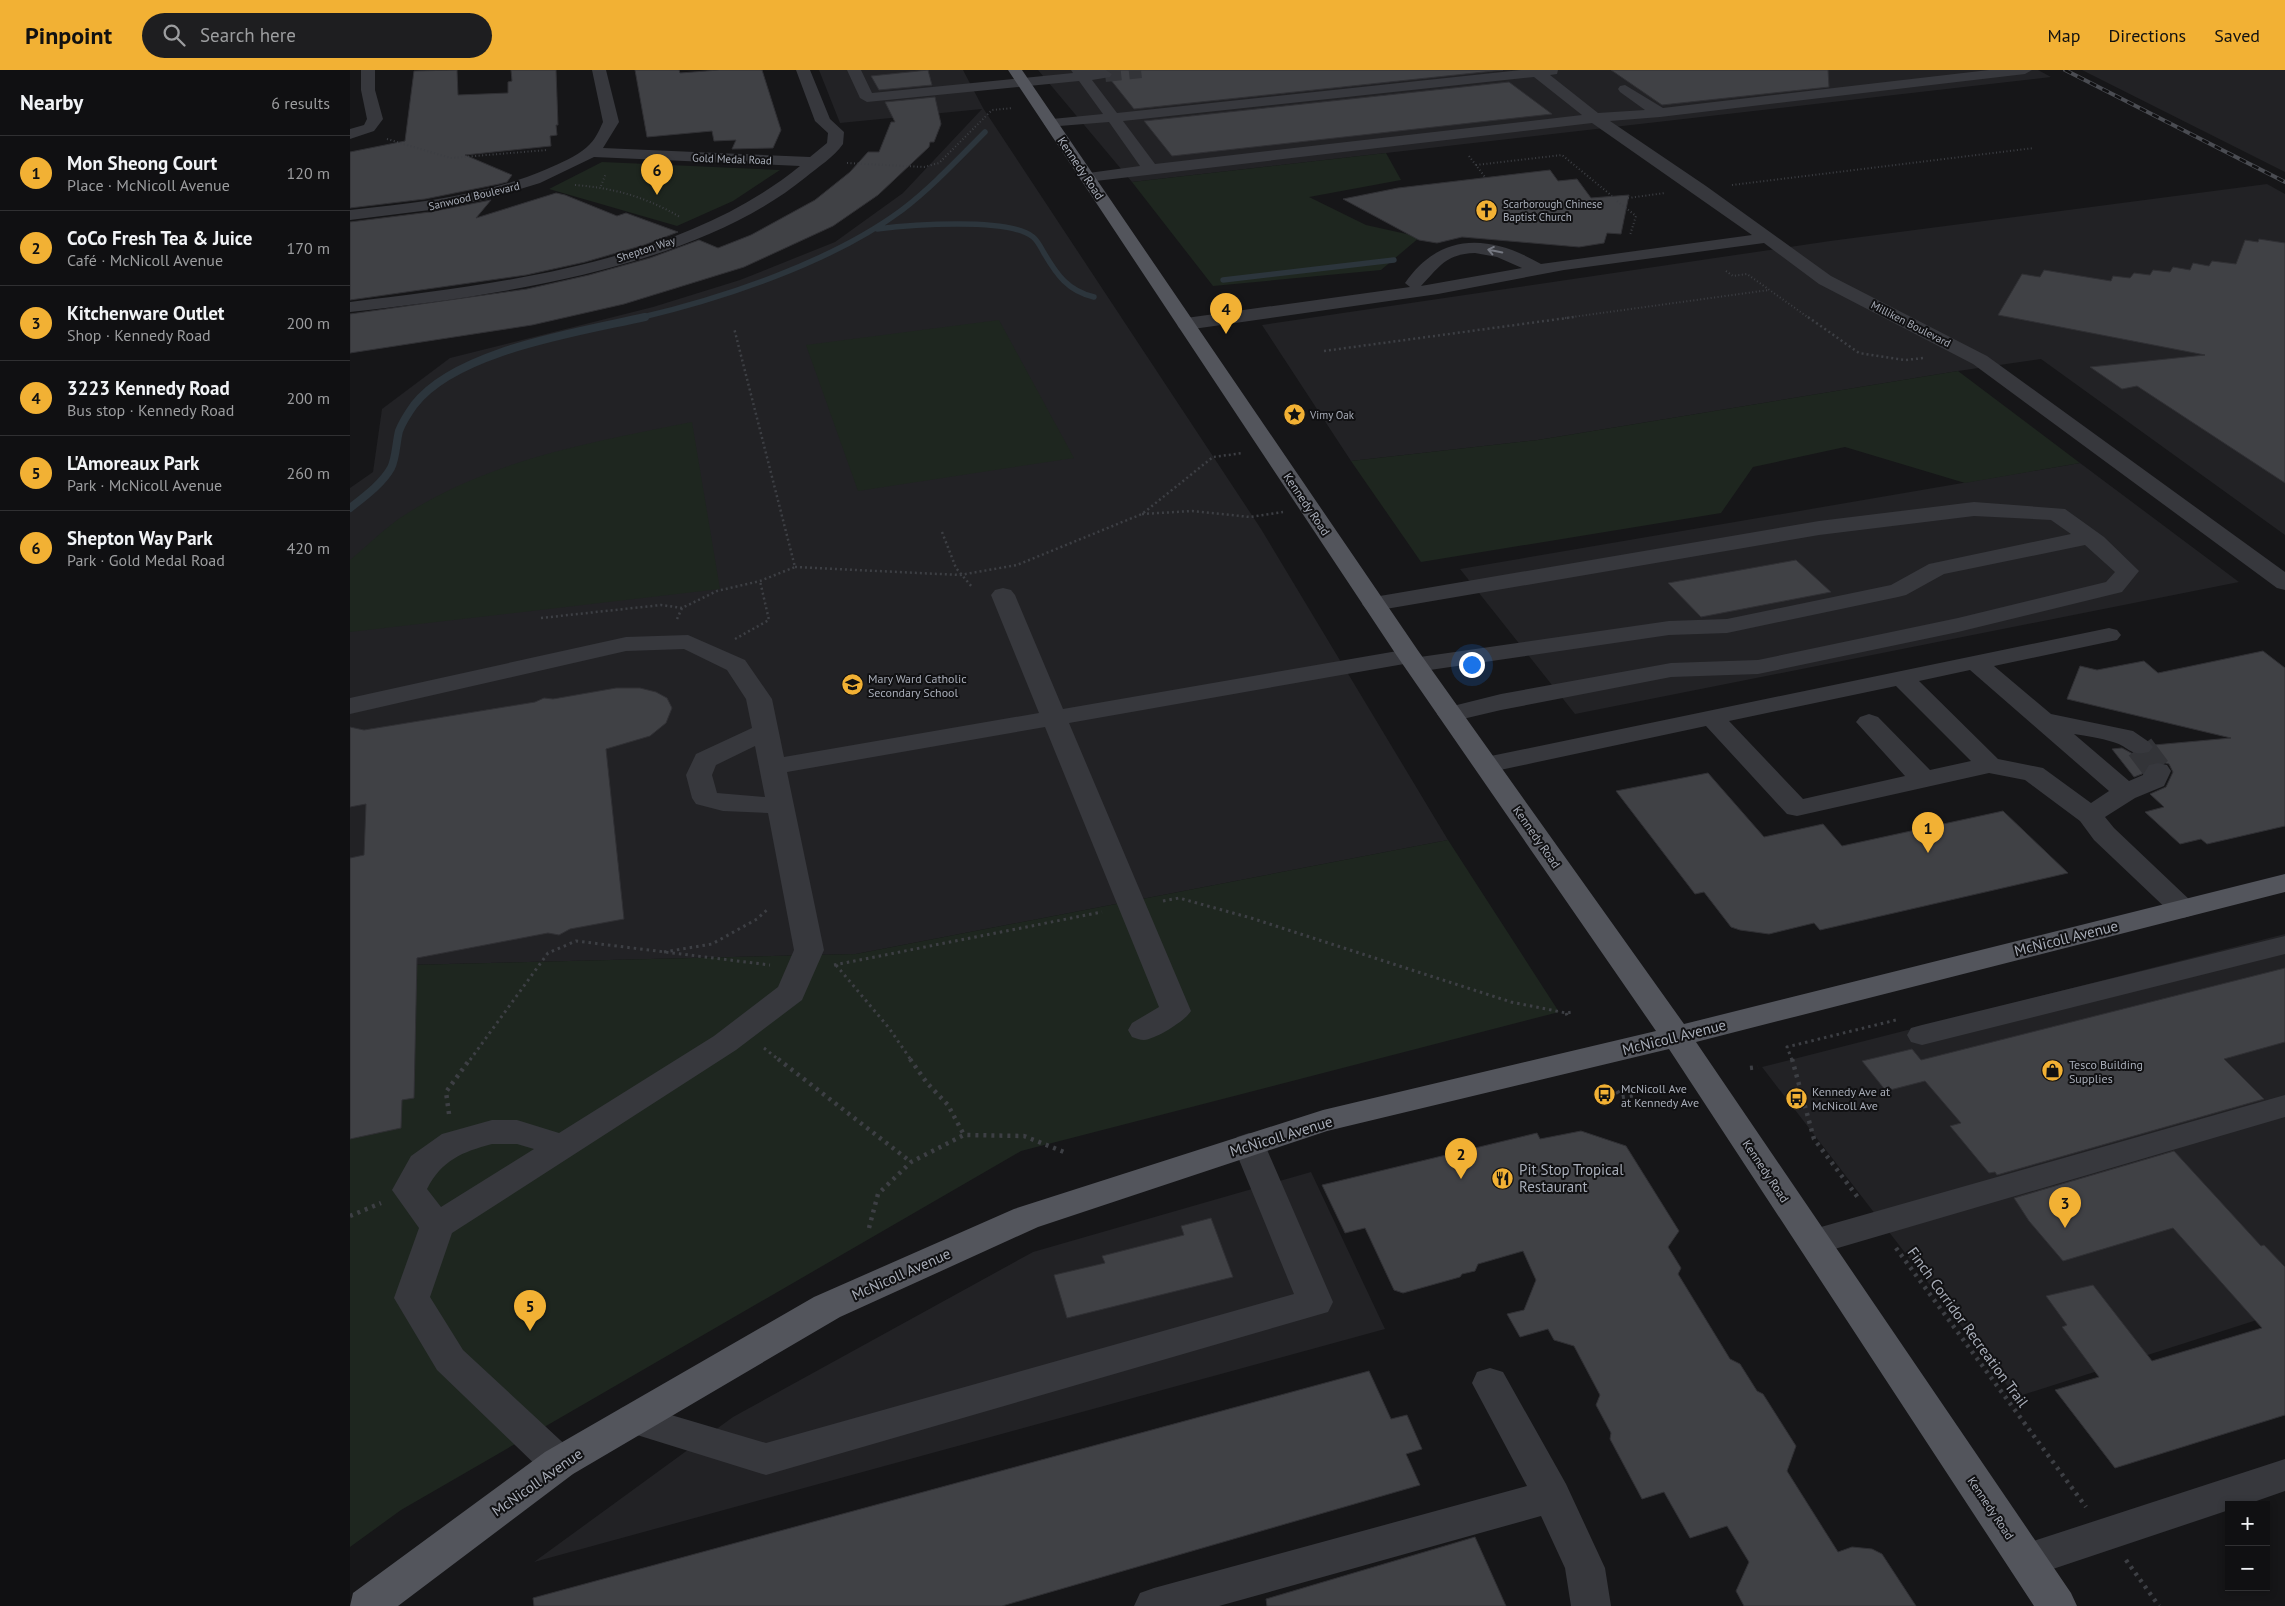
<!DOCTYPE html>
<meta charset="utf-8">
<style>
body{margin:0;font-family:"PT Sans",sans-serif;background:#1e1e20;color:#f1f3f6}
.controls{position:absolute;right:15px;bottom:15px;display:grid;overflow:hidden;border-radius:0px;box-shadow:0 2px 8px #0003}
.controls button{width:45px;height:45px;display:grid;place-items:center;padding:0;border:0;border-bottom:1px solid #303032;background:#101012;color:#f1f3f6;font:25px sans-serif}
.you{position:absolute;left:1121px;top:594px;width:18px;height:18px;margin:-12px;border:4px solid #fff;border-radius:50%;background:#1a73e8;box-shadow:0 0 0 8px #1a73e833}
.badge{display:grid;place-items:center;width:32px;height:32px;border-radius:50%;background:#f2b134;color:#111;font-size:16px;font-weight:700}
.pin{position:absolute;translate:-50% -41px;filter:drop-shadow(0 1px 2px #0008)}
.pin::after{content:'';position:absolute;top:26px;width:18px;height:15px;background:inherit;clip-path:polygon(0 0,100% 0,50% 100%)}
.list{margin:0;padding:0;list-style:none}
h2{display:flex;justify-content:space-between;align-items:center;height:65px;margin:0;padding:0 20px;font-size:21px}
h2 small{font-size:16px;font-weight:400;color:#9c9d9f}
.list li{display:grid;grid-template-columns:32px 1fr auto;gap:15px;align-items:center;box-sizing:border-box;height:75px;padding:0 20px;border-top:1px solid #303032}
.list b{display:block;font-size:19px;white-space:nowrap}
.list p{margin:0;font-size:16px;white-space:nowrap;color:#9c9d9f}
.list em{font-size:16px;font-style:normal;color:#9c9d9f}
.icon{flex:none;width:28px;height:28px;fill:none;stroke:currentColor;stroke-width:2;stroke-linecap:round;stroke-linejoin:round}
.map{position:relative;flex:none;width:1935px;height:1536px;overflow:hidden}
header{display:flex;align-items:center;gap:30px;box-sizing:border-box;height:70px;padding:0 25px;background:#f2b134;color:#111}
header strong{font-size:24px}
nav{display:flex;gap:28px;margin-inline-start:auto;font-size:18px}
.search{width:350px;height:45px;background:#1e1e20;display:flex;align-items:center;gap:12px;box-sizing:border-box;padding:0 18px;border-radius:28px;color:#9c9d9f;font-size:19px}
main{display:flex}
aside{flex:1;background:#101012}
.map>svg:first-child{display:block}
.built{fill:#222225}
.green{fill:#1e261f}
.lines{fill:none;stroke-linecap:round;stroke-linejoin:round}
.stream-far1{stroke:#2c353c;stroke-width:5.5}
.stream{stroke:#2c353c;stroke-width:8}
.building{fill:#404145;stroke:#303034}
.minor-tunnel-far1{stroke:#333438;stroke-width:16;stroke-dasharray:16 8;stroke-linecap:butt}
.minor-tunnel{stroke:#333438;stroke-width:28;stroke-dasharray:28 14;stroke-linecap:butt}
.path-far3{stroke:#3d3f44;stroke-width:2;stroke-dasharray:1 2.5;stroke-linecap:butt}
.path-far2{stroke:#3d3f44;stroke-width:2.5;stroke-dasharray:2 3;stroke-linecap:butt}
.path-far1{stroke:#3d3f44;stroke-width:3;stroke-dasharray:2.5 4;stroke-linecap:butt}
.path{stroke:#3d3f44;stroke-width:4.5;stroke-dasharray:3 5;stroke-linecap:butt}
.minor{fill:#37383d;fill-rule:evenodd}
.major{fill:#53555c;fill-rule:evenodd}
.rail-casing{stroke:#4a4c52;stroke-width:4}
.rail{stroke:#111113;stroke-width:2.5;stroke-dasharray:7;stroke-linecap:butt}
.oneway{stroke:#757881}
.labels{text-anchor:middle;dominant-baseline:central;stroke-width:4;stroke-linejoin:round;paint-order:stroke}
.far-street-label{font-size:11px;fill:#a8adb8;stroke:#111113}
.far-poi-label{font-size:11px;fill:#a8adb8;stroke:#111113;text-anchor:start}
.street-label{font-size:12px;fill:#a8adb8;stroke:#111113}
.poi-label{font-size:12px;fill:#a8adb8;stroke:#111113;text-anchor:start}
.near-street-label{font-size:15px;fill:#a8adb8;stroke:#111113}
.near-poi-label{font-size:15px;fill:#a8adb8;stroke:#111113;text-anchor:start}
</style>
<header>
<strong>Pinpoint</strong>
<div class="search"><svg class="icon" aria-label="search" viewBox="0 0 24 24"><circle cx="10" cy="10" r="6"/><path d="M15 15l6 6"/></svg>Search here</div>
<nav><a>Map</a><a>Directions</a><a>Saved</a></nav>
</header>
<main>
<aside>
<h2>Nearby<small>6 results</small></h2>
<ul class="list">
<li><span class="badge">1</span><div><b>Mon Sheong Court</b><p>Place · McNicoll Avenue</p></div><em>120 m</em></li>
<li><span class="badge">2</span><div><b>CoCo Fresh Tea &amp; Juice</b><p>Café · McNicoll Avenue</p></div><em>170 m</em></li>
<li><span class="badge">3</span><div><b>Kitchenware Outlet</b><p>Shop · Kennedy Road</p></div><em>200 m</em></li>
<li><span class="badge">4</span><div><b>3223 Kennedy Road</b><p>Bus stop · Kennedy Road</p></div><em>200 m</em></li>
<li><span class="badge">5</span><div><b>L'Amoreaux Park</b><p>Park · McNicoll Avenue</p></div><em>260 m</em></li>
<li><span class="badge">6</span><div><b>Shepton Way Park</b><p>Park · Gold Medal Road</p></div><em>420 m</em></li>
</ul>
</aside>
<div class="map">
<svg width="1935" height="1536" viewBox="0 0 1935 1536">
<rect width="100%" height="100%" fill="#161618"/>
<path class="built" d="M469 0H613L633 38 911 459 1098 770 506 884 58 895 0 906V418L23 402 32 339 100 288 303 237 390 210 485 172 553 123 632 39 490 53Z
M688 0H1688L1701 7 782 112Z
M1732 0H1935V102Z
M1917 114 1935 124V465L1691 289 1608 301 1188 370 1001 391 912 255 1480 171Z
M1730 393 1889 512 1225 644 1110 499Z
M1935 864V1241L1666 1327 1412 997Z
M961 1102 1035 1259 184 1492 383 1347 683 1182Z"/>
<path class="green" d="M1036 83 1051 110 959 127 1016 155 1070 167 1031 200 863 216 782 112Z
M252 92 430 100 383 131 327 156 199 119Z
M649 250 724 388 508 421 456 275Z
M1608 301 1730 393 1615 413 1495 377 1403 397 1371 443 1071 492 1001 391 1188 370Z
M342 352 370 519 0 562V490C17 476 33 460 50 448 137 390 242 372 342 352Z
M1098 770 1209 942 671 1081 51 1440 0 1477V906L58 895 506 884Z"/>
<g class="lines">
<path class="stream-far1" d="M527 159C558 155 659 147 683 167 688 171 691 178 694 183 707 205 718 221 744 227
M873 210 1044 190
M289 248C374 228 482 192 552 140 582 117 608 89 635 62"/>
<path class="stream" d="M0 438C14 427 32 414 41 398 46 388 46 373 49 361 52 353 59 342 64 335 106 280 230 262 295 247"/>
</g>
<path class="building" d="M107 0 108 25 158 23V12L162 11 161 0H206L208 55H206L207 65 200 66 201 76 115 85 162 105 157 112 149 114 75 129 0 138V82L55 71 64 1Z
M285 0H329L330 3 369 0H412L431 60 423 78 382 79 386 70 364 71 362 61 297 67Z
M578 0 582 15 529 20 521 6Z
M759 0H1153L784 39 760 9 764 4Z
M1261 0H1478L1479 17 1312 35Z
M1159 12 1202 44 822 86 794 51Z
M585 27 591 54 584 72H580L579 77 528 125 483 156 394 197 274 234 182 255 0 283V244L177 219 239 205 300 188 349 170 368 178 401 165 465 130 500 102 518 82H529L541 52H545L535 32Z
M1200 100 1208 111 1227 109 1241 128 1279 125 1271 164 1257 163 1254 173 1229 177 1112 167 1087 173 1069 170 993 129 1048 118Z
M206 123 215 125 267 146 276 143 328 162 294 175 235 192 176 205 0 230V152L80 142 141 130 126 148Z
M1909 169 1935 173V413L1787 316 1772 319 1740 297 1855 285 1648 245 1672 204 1690 207 1694 200 1761 211 1763 206 1780 208 1784 203 1800 205 1803 200 1820 202 1823 197 1840 200 1843 193 1859 196 1862 191 1886 194 1895 170 1908 172Z
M1446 490 1481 522 1351 547 1318 513Z
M1913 581 1935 598V756L1857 774 1851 769 1830 774 1795 742 1814 737 1800 724 1816 717 1823 702 1819 694 1808 691 1799 693 1792 704 1784 707 1762 679 1772 678 1783 684 1792 685 1800 683 1804 675 1881 668 1717 629 1730 596 1747 600 1794 591 1808 603Z
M266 618H290L306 622 317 628 322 638 316 653 300 666 256 679 274 849 220 859 209 865 198 863 67 888 64 1028 52 1030 51 1058 0 1069V788L14 785 16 734 0 737V657L14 660 185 632 194 628 203 629Z
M1358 703 1414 767 1473 754 1492 776 1653 741 1718 803 1470 860 1464 853 1419 864 1390 860 1381 857 1354 822 1345 824 1266 721Z
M1935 898V972L1874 989 1914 1029 1647 1105 1645 1102 1639 1103 1600 1056 1611 1053 1575 1011 1536 1021 1512 991 1562 979 1571 990Z
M1231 1061 1276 1076 1329 1161 1318 1177 1331 1198 1328 1204 1380 1289 1390 1294 1407 1321 1413 1324 1446 1376 1437 1401 1488 1482 1502 1477 1522 1479 1532 1484 1566 1536H1394L1386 1521 1399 1492 1377 1456 1340 1468 1314 1422 1292 1429 1260 1369 1261 1363 1246 1335 1250 1325 1224 1276 1204 1270 1198 1259 1170 1267 1157 1244 1174 1240 1186 1210 1173 1181 1128 1194 1125 1201 1112 1204 1110 1207 1053 1223 1044 1220 1015 1158 995 1163 972 1115 1187 1063 1190 1069Z
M1824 1081 1911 1176 1914 1175 1935 1197V1345L1765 1398 1705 1320 1749 1307 1712 1257 1717 1255 1696 1226 1743 1215 1802 1291 1912 1258 1823 1158 1713 1191 1679 1151 1664 1128Z
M861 1148 883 1207 717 1248 704 1205 755 1193 752 1186 834 1165 831 1156Z
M1019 1301 1041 1349 1057 1345 1072 1379 1056 1384 1070 1415 652 1536H184L183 1528Z
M1125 1467 1156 1536H917L916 1529Z"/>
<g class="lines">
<path class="minor-tunnel-far1" d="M755 4 791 0"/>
<path class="minor-tunnel" d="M1790 677 1808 701"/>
<path class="path-far3" d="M37 69 101 88 197 80
M1119 86 1135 107
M497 93 574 97 589 93 642 40 663 38
M1126 95 1212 85 1262 126
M225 115C264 118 296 127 330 147
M1382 115 1684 78
M251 116 256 103
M1278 128 1315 123
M1267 131 1286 146 1280 165
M1376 201 1383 206 1397 204 1459 248
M1215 248 1419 220"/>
<path class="path-far2" d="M1458 247 1509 283 1555 290 1574 288
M974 281 1224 247
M792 444 842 441 900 447 933 442
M592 462 606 498 622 517
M445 497 610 505 667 495 792 444 863 387 893 383
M191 548 311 535 332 538
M327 549 332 538 367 521 410 511 445 497 384 258
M385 569 419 550 410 511"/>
<path class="path-far1" d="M813 831 829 828 901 848 1161 932 1216 943 1223 942
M314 882 362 874 407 849 419 838
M484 895 752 842
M486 895 539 958 561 990
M1216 943 1218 948
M414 978 429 990
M120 990 198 883 226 871 420 895
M1442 990 1437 977 1546 950"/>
<path class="path" d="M428 989 561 1092
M560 989 577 1013 598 1035 614 1065
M1442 989 1464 1069 1509 1129
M1400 998 1408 997
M1267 1021 1271 1027 1284 1025
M99 1044 96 1022 120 989
M0 1146 31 1133
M519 1158 528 1124 561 1092 614 1065 674 1066 714 1082
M1546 1178 1736 1437
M1776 1490 1809 1536"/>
<path class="minor" d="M11 0H25V20L33 49 24 61 0 69V59L14 55 17 49 11 20Z
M242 0H256L269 52 253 78 460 87 477 73 478 63 465 51 446 0H460L480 49 494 62 493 74C484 87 468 97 456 107 342 200 143 226 0 242V232C148 214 331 193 450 96L244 87 190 113 138 129 80 140 0 150V140C67 133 134 126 197 99 210 93 226 87 237 77 245 70 249 61 253 52Z
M497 0H511L522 23 723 3 721 0H756L762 4 760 7 742 10 767 43 1171 0H1208L1207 4 1200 5 1248 43 1295 40 1270 22 1268 19 1270 16 1275 15 1313 38 1639 0H1682L1675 4 1310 47 1260 51 1356 116 1481 206 1637 286 1935 502V520L1927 518 1623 294 1469 214 1414 173 1214 200 1088 224 836 260 829 258 827 254 829 250 836 248 1060 217 1055 213C1091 161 1141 165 1191 194L1402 165 1242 53 737 112 731 110 729 107 731 104 790 96 759 52 697 57 694 54 697 51 702 49 753 44 729 11 517 32 510 28ZM1184 7 1232 45 805 94 773 51ZM1125 183 1147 187 1172 198 1071 216C1090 196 1096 184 1125 183Z
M1624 432 1715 439 1754 467 1789 501 1772 522 1608 562 1408 604 1321 607 1151 640 1100 652 1091 649 1087 644 1091 639 1151 624 1321 593 1408 590 1608 548 1756 512 1765 502 1735 475 1594 504 1556 525 1548 527 1377 563 1319 565 1066 602 1057 600 1054 594 719 653 841 941C835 951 806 969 794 970 790 970 786 968 782 967L778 960 782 953 809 937 695 657 437 702 474 880 452 930 386 980 102 1163 80 1227 113 1280 223 1382 228 1393 223 1404 209 1409 195 1404 87 1300 44 1228 69 1158 42 1120 61 1086 92 1064 142 1050H167L209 1063 364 966 428 917 444 880 418 743 373 741 346 734 342 728 336 705 346 684 402 658 396 629 377 600 334 579 276 581 0 644V628L276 567 338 565 395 590 422 629 434 687 689 643 641 525 645 520 653 518 661 520 665 525 713 639 1059 579 1068 581 1070 587 1319 551 1377 549 1541 515 1579 494 1721 464 1701 450 1624 446 1469 465 1024 541 1016 539 1012 534 1016 529 1024 527 1469 451ZM405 676 415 727 367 723 362 705 366 695ZM142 1074H167L184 1079 91 1137 77 1119C92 1090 112 1082 142 1074Z
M1759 558 1767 560 1771 565 1767 570 1644 596 1701 644 1783 661 1799 672 1803 677 1799 682C1779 687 1779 676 1763 672 1750 668 1737 666 1724 664L1779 711 1793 705 1799 695 1808 693 1817 695 1821 701 1814 716 1785 728 1755 747 1764 758 1843 833 1847 839 1843 845 1833 848 1823 845 1744 770 1730 751 1675 710 1639 703 1447 746 1437 744 1356 656 1136 703 1127 701 1123 695 1127 689 1136 687ZM1620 600 1759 721 1741 733 1693 698 1648 689 1569 611ZM1546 616 1621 691 1580 700 1528 647 1519 644 1510 647 1506 652 1555 706 1453 729 1379 651Z
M1935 866V884L1572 975 1561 972 1557 965 1561 958 1572 955Z
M1935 1025V1047L1464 1185 1452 1181 1447 1172 1452 1163 1464 1159Z
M899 1063 911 1067 915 1075 983 1232 978 1242 416 1405 271 1360 265 1349 271 1338 284 1334 416 1373 944 1224 883 1075 887 1067Z
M1140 1298 1153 1302 1216 1414 1255 1498 1261 1536H1221L1215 1498 1191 1446 869 1536H784L790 1523 804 1518 1177 1416 1122 1313 1127 1302Z
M1935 1389V1421L1895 1435H1879V1440L1676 1508 1662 1502 1656 1490 1662 1478Z"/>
<path class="major" d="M658 0H672L1069 582 1334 954 1935 804V822L1346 972 1721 1523 1727 1536H1684L1319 979 977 1061 688 1157 490 1247 223 1404 48 1536H0L3 1523 195 1382 464 1227 664 1139 973 1040 1306 961 1047 586Z"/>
<defs>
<path id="rail" d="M1715 0 1935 112"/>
</defs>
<use href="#rail" class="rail-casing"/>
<use href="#rail" class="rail"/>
</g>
<defs><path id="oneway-shaft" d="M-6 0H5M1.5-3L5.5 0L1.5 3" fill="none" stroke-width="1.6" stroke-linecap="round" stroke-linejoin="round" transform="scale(1.25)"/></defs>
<use class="oneway" href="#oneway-shaft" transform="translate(1145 181) rotate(-169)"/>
<defs>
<symbol id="church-disc" viewBox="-11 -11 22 22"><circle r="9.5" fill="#f2b134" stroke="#111113"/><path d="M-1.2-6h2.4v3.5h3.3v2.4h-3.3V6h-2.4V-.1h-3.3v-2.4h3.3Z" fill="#111"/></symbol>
<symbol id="sight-disc" viewBox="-11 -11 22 22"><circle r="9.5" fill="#f2b134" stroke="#111113"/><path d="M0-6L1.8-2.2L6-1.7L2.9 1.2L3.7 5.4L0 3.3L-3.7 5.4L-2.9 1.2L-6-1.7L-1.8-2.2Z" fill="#111"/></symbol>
<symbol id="school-disc" viewBox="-11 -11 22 22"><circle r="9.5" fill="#f2b134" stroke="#111113"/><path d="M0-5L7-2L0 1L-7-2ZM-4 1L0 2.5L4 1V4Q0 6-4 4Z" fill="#111"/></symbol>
<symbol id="shop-disc" viewBox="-11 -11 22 22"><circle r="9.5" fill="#f2b134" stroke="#111113"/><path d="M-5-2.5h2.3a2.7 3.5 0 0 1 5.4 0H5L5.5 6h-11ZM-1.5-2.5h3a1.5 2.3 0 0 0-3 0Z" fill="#111"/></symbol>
<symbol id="bus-disc" viewBox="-11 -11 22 22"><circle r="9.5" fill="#f2b134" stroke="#111113"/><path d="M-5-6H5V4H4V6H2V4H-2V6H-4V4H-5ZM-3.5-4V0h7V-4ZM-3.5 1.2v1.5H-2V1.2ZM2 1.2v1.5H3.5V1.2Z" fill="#111"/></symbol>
<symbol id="restaurant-disc" viewBox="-11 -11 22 22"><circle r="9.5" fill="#f2b134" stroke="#111113"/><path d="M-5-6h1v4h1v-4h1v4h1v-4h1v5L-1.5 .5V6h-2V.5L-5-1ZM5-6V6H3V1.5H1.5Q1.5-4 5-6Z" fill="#111"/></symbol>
</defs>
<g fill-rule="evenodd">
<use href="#church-disc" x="1124" y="128" width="25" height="25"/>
<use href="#sight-disc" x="932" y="332" width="25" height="25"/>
<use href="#school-disc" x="490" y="602" width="25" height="25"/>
<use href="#shop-disc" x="1690" y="988" width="25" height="25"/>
<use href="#bus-disc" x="1242" y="1012" width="25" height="25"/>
<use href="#bus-disc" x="1434" y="1016" width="25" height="25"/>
<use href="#restaurant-disc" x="1140" y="1096" width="25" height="25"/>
</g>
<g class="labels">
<g class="far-street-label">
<text transform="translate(382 89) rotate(2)">Gold Medal Road</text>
<text transform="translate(124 126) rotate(-13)">Sanwood Boulevard</text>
<text transform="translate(296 179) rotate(-18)">Shepton Way</text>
<text transform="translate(1561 254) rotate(27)">Milliken Boulevard</text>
</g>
<g class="far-poi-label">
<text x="1153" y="134">Scarborough Chinese<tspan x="1153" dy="13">Baptist Church</tspan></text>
<text x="960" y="345">Vimy Oak</text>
</g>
<g class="street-label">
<text transform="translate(731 98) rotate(56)">Kennedy Road</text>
<text transform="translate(957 434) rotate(56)">Kennedy Road</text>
<text transform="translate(1187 767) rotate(55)">Kennedy Road</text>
<text transform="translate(1416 1101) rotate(56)">Kennedy Road</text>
<text transform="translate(1641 1438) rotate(56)">Kennedy Road</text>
</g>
<g class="poi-label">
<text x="518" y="608">Mary Ward Catholic<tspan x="518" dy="14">Secondary School</tspan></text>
<text x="1719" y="994">Tesco Building<tspan x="1719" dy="14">Supplies</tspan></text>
<text x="1271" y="1018">McNicoll Ave<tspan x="1271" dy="14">at Kennedy Ave</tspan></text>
<text x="1462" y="1021">Kennedy Ave at<tspan x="1462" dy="14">McNicoll Ave</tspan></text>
</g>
<g class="near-street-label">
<text transform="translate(1716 868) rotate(-14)">McNicoll Avenue</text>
<text transform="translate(1324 967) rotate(-14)">McNicoll Avenue</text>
<text transform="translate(931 1066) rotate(-17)">McNicoll Avenue</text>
<text transform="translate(551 1204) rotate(-24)">McNicoll Avenue</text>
<text transform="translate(1618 1257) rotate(54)">Finch Corridor Recreation Trail</text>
<text transform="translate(187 1412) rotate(-35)">McNicoll Avenue</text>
</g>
<g class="near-poi-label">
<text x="1169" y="1099">Pit Stop Tropical<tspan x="1169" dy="17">Restaurant</tspan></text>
</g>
</g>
</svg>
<div class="controls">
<button>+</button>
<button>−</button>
</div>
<div class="you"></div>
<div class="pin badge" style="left:1578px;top:783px">1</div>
<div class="pin badge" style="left:1111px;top:1109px">2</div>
<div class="pin badge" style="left:1715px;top:1158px">3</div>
<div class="pin badge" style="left:876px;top:264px">4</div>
<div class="pin badge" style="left:180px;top:1261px">5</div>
<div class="pin badge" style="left:307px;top:125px">6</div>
</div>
</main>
